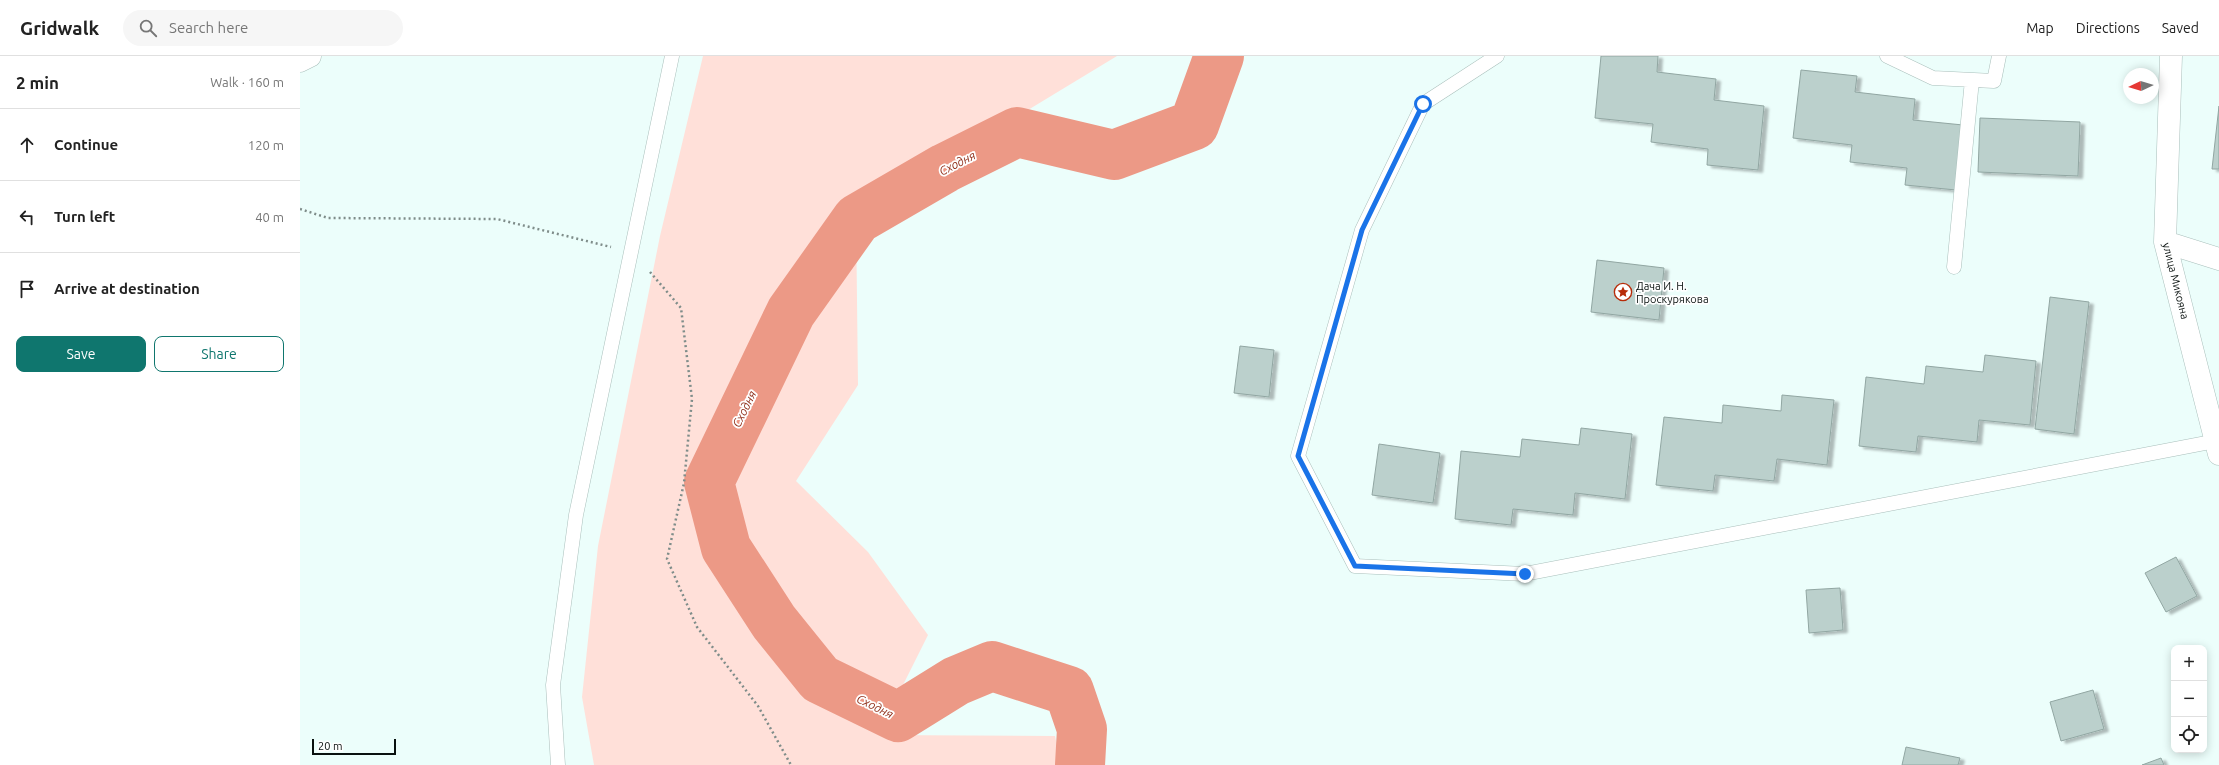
<!DOCTYPE html>
<meta charset="utf-8">
<style>
body{margin:0;font-family:Ubuntu,sans-serif;background:#f6f6f6;color:#222}
.controls{position:absolute;right:12px;bottom:12px;display:grid;overflow:hidden;border-radius:8px;box-shadow:0 2px 10px #0003}
.controls button{width:36px;height:36px;display:grid;place-items:center;padding:0;border:0;border-bottom:1px solid #e0e0e0;background:#fff;color:#222;font:20px sans-serif}
.compass{position:absolute;left:1823px;top:12px;width:36px;height:36px;border-radius:50%;background:#fff;box-shadow:0 2px 10px #0003;rotate:266deg}
.scale{position:absolute;left:12px;bottom:10px;width:84px;box-sizing:border-box;padding-left:4px;border:2px solid #09110f;border-top:0;font-size:11px;line-height:14px;white-space:nowrap;color:#09110f;-webkit-text-stroke:3px #fff;paint-order:stroke}
.stop{position:absolute;width:12px;height:12px;margin:-9px;border:3px solid #1a73e8;border-radius:50%;background:#fff}
.stop.end{background:#1a73e8;border-color:#fff;box-shadow:0 1px 4px #0008}
.list{margin:0;padding:0;list-style:none}
h2{display:flex;justify-content:space-between;align-items:center;height:52px;margin:0;padding:0 16px;font-size:17px}
h2 small{font-size:13px;font-weight:400;color:#767676}
.list li{display:grid;grid-template-columns:26px 1fr auto;gap:12px;align-items:center;box-sizing:border-box;height:72px;padding:0 16px;border-top:1px solid #e0e0e0}
.list b{display:block;font-size:15px;white-space:nowrap}
.list em{font-size:13px;font-style:normal;color:#767676}
.actions{display:flex;gap:8px;padding:12px 16px}
.actions a{flex:1;padding:9px 0;border:1px solid #0f766e;border-radius:8px;text-align:center;font-size:14px;color:#0f766e}
.actions .main{background:#0f766e;color:#fff}
.icon{flex:none;width:22px;height:22px;fill:none;stroke:currentColor;stroke-width:2;stroke-linecap:round;stroke-linejoin:round}
.map{position:relative;flex:none;width:1919px;height:709px;overflow:hidden}
header{display:flex;align-items:center;gap:24px;box-sizing:border-box;height:56px;padding:0 20px;background:#fff;border-bottom:1px solid #e0e0e0}
header strong{font-size:19px}
nav{display:flex;gap:22px;margin-inline-start:auto;font-size:14px}
.search{width:280px;height:36px;background:#f6f6f6;display:flex;align-items:center;gap:10px;box-sizing:border-box;padding:0 14px;border-radius:22px;color:#767676;font-size:15px}
main{display:flex}
aside{flex:1;background:#fff}
.map>svg:first-child{display:block}
.green{fill:#ffe0d9}
.lines{fill:none;stroke-linecap:round;stroke-linejoin:round}
.river{stroke:#ec9986;stroke-width:50}
.building{fill:#bbd0cc;stroke:#91a6a2;filter:url(#shadow)}
.service-casing{stroke:#a9bfbb;stroke-width:15}
.minor-casing{stroke:#a9bfbb;stroke-width:23}
.path{stroke:#7f8d8a;stroke-width:2.5;stroke-dasharray:2 3;stroke-linecap:butt}
.service{stroke:#fff;stroke-width:14}
.minor{stroke:#fff;stroke-width:22}
.route{stroke:#1a73e8;stroke-width:5}
.labels{text-anchor:middle;dominant-baseline:central;stroke-width:3.5;stroke-linejoin:round;paint-order:stroke}
.street-label{font-size:11px;fill:#09110f;stroke:#fff}
.poi-label{font-size:11px;fill:#09110f;stroke:#fff;text-anchor:start}
.water-label{font-size:12px;font-style:italic;fill:#92321d;stroke:#fff}
</style>
<header>
<strong>Gridwalk</strong>
<div class="search"><svg class="icon" aria-label="search" viewBox="0 0 24 24"><circle cx="10" cy="10" r="6"/><path d="M15 15l6 6"/></svg>Search here</div>
<nav><a>Map</a><a>Directions</a><a>Saved</a></nav>
</header>
<main>
<aside>
<h2>2 min<small>Walk · 160 m</small></h2>
<ul class="list">
<li><svg class="icon" aria-label="ahead" viewBox="0 0 24 24"><path d="M12 20V5M6 11l6-6 6 6"/></svg><div><b>Continue</b></div><em>120 m</em></li>
<li><svg class="icon" aria-label="left" viewBox="0 0 24 24"><path d="M17 20v-9H6M10 6l-5 5 5 5"/></svg><div><b>Turn left</b></div><em>40 m</em></li>
<li><svg class="icon" aria-label="arrive" viewBox="0 0 24 24"><path d="M6 21V4h12l-3 4 3 4H6"/></svg><div><b>Arrive at destination</b></div></li>
</ul>
<div class="actions"><a class="main">Save</a><a>Share</a></div>
</aside>
<div class="map">
<svg width="1919" height="709" viewBox="0 0 1919 709">
<defs>
<filter id="shadow"><feDropShadow dx="4.5" dy="2.5" stdDeviation="1" flood-color="#0004"/></filter>
</defs>
<rect width="100%" height="100%" fill="#ecfefb"/>
<path class="green" d="M403 0H817L556 158 558 329 496 425 568 496 628 579 578 679 755 680 761 709H294L282 641 298 490 360 180Z"/>
<g class="lines">
<path class="river" d="M780 709 782 673 769 635 692 610 656 625 598 661 520 623 474 566 426 492 409 426 491 256 557 163 645 112 717 76 814 99 894 69 919 0"/>
</g>
<path class="building" d="M1301 0H1358L1357 16 1416 23 1414 44 1464 50 1458 114 1407 109 1408 93 1351 86 1353 68 1295 62Z
M1501 14 1557 20 1555 36 1615 43 1613 64 1663 69 1656 134 1605 129 1607 112 1550 106 1552 89 1493 82Z
M1919 50V113H1912Z
M1680 62 1780 66 1778 120 1678 116Z
M1297 204 1364 212 1359 264 1291 256Z
M1750 241 1789 246 1774 378 1735 373Z
M940 290 974 294 969 341 934 337Z
M1685 299 1736 305 1730 369 1679 364 1677 386 1618 380 1616 396 1559 390 1566 321 1624 328 1626 310 1683 316Z
M1482 339 1534 344 1527 409 1477 403 1474 425 1415 419 1413 435 1356 429 1364 361 1422 367 1423 349 1481 355Z
M1281 372 1332 378 1325 443 1275 437 1273 459 1213 453 1211 469 1155 463 1161 395 1220 401 1222 383 1279 389Z
M1079 388 1140 397 1133 447 1072 439Z
M1876 501 1897 540 1866 556 1845 517Z
M1540 532 1543 574 1509 577 1506 534Z
M1793 634 1804 673 1761 685 1750 646Z
M1606 691 1660 702 1658 709H1602Z
M1861 702 1864 709H1842Z"/>
<g class="lines">
<defs>
<path id="service" d="M1197 0 1123 48 1062 174 998 400 1055 510 1225 518 1916 385
M1587 0 1633 22 1694 25 1699 0
M1654 211 1672 24
M258 709 253 629 276 459 372 0"/>
<path id="minor" d="M1871 0 1865 186 1919 398
M0 5 10 0
M1865 186 1919 203"/>
</defs>
<use href="#service" class="service-casing"/>
<use href="#minor" class="minor-casing"/>
<path class="path" d="M0 153 28 162 197 163 311 191
M350 216 381 252 392 343 384 427 367 503 397 571 458 650 491 709"/>
<use href="#service" class="service"/>
<use href="#minor" class="minor"/>
</g>
<g class="lines">
<path class="route" d="M1123 48 1062 174 998 400 1055 510 1225 518"/>
</g>
<defs>
<symbol id="sight-ring" viewBox="-11 -11 22 22"><circle r="9.5" fill="#fff" stroke="#b72c09" stroke-width="1.5"/><path d="M0-6L1.8-2.2L6-1.7L2.9 1.2L3.7 5.4L0 3.3L-3.7 5.4L-2.9 1.2L-6-1.7L-1.8-2.2Z" fill="#b72c09"/></symbol>
</defs>
<g fill-rule="evenodd">
<use href="#sight-ring" x="1313" y="226" width="20" height="20"/>
</g>
<g class="labels">
<g class="street-label">
<text transform="translate(1876 225) rotate(76)">улица Микояна</text>
</g>
<g class="poi-label">
<text x="1336" y="230">Дача И. Н.<tspan x="1336" dy="13">Проскурякова</tspan></text>
</g>
<g class="water-label">
<text transform="translate(657 107) rotate(-27)">Сходня</text>
<text transform="translate(444 353) rotate(-64)">Сходня</text>
<text transform="translate(575 650) rotate(26)">Сходня</text>
</g>
</g>
</svg>
<div class="controls">
<button>+</button>
<button>−</button>
<button><svg class="icon" aria-label="locate" viewBox="0 0 24 24"><circle cx="12" cy="12" r="6"/><path d="M12 2v4M12 18v4M2 12h4M18 12h4"/></svg></button>
</div>
<svg class="compass" viewBox="-18 -18 36 36"><path d="M0-13l5 13h-10z" fill="#e53935"/><path d="M0 13l5-13h-10z" fill="#767676"/></svg>
<div class="scale">20 m</div>
<div class="stop" style="left:1123px;top:48px"></div>
<div class="stop end" style="left:1225px;top:518px"></div>
</div>
</main>
